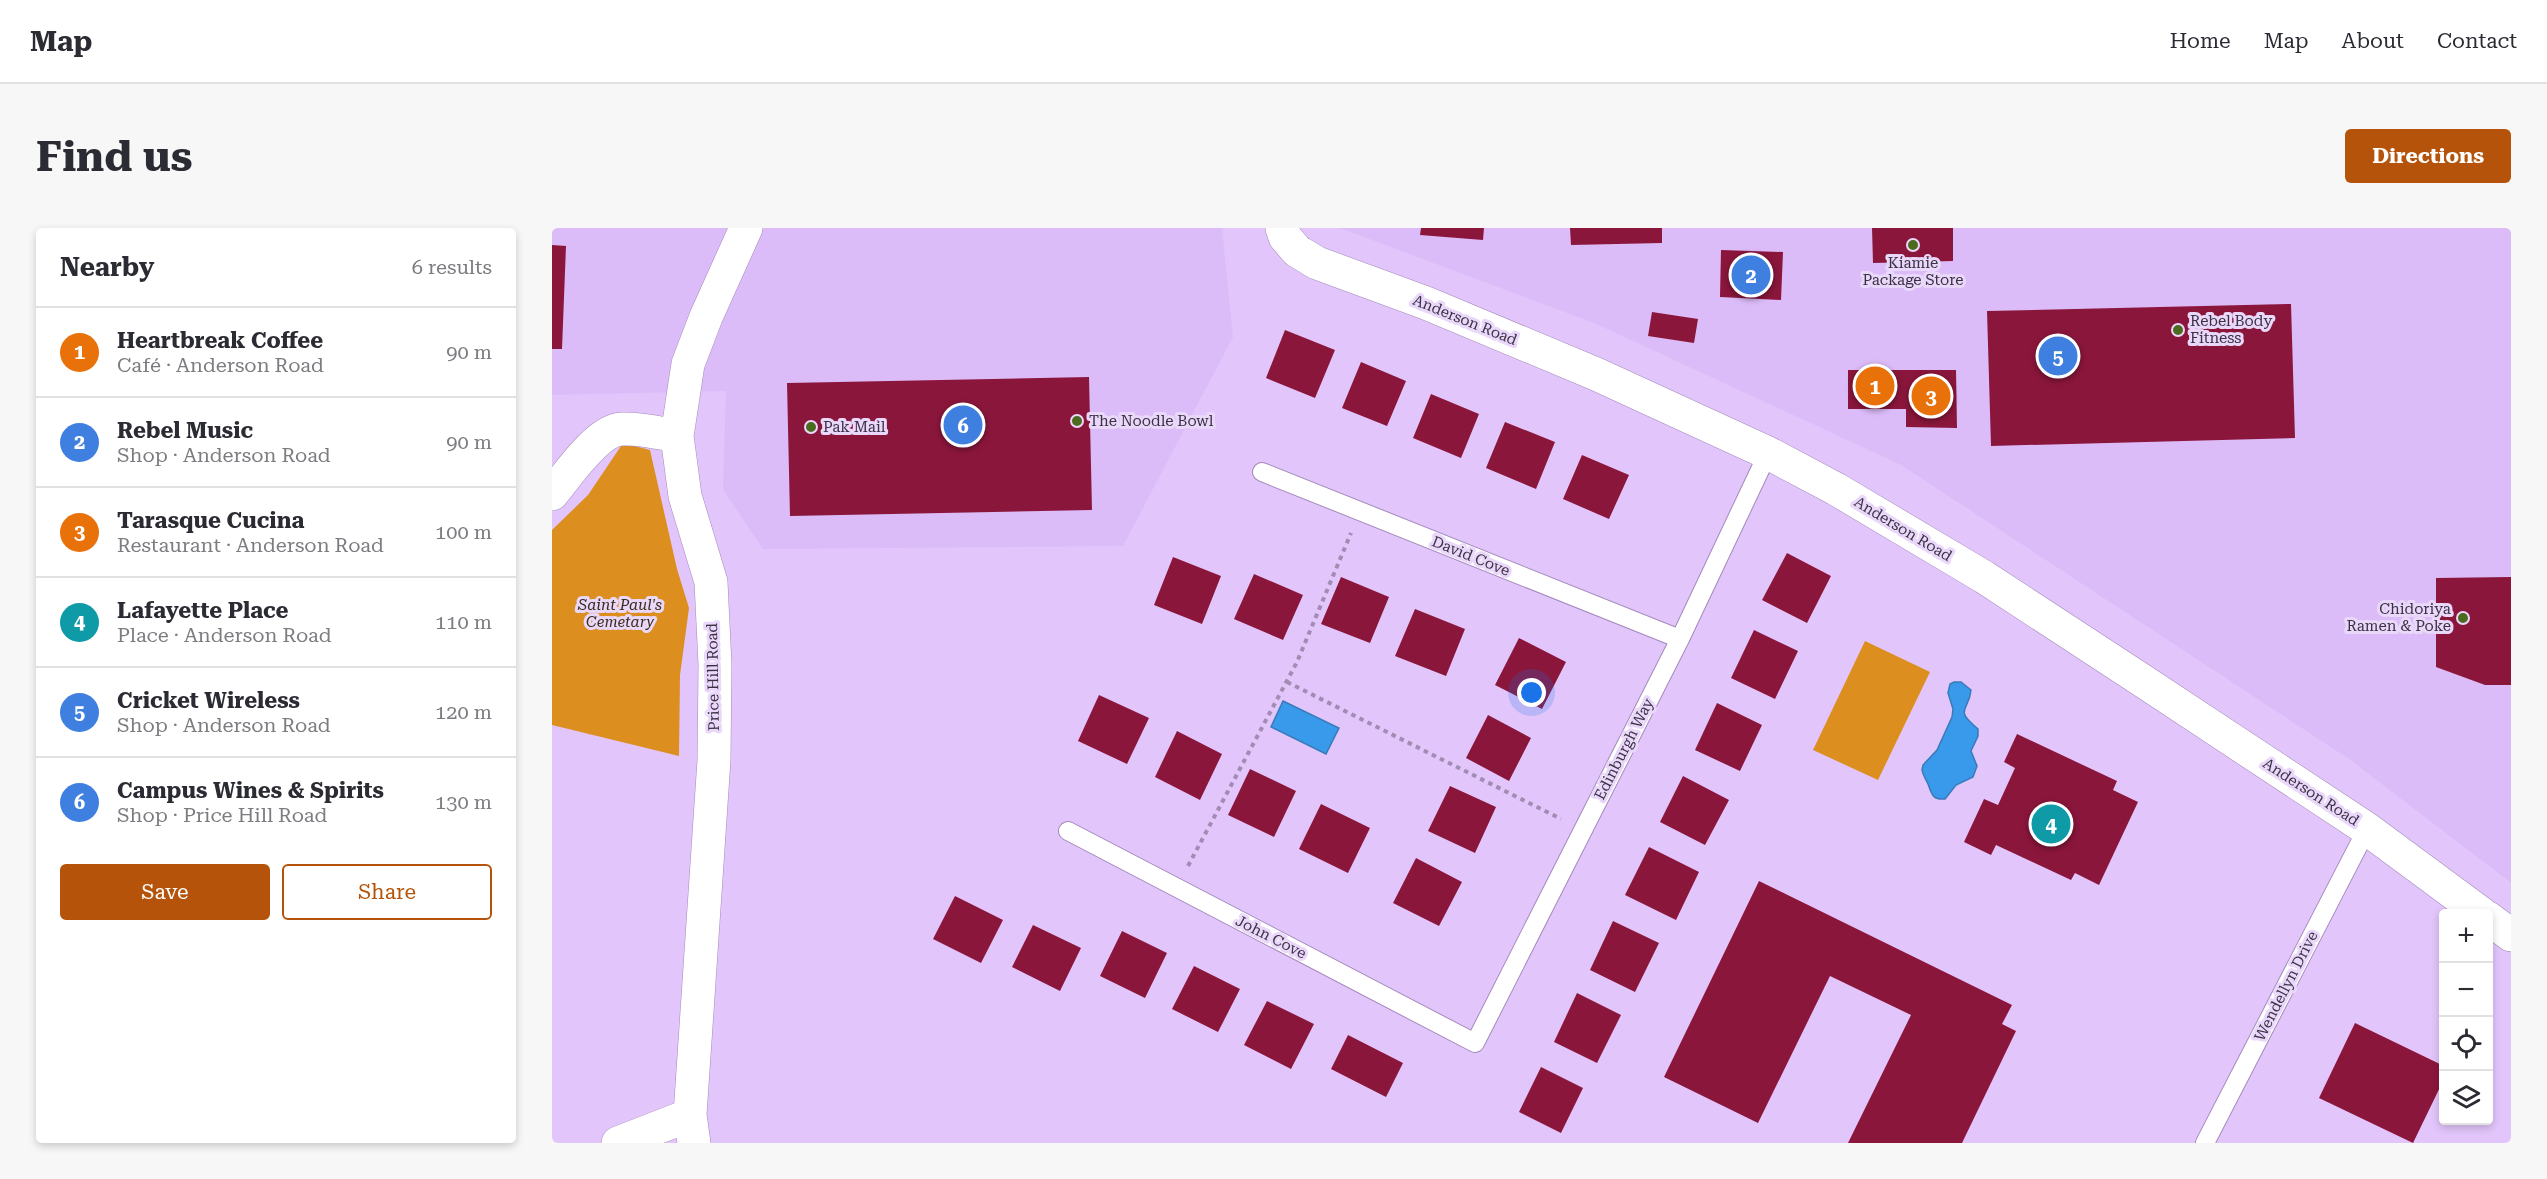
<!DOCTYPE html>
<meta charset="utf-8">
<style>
body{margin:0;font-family:"Roboto Serif",serif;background:#f7f7f7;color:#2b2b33}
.controls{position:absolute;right:18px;bottom:18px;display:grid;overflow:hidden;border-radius:6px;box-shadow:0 3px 9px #0003}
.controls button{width:54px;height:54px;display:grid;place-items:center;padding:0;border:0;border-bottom:2px solid #e1e1e2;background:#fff;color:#2b2b33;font:30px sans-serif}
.you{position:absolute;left:980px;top:465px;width:21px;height:21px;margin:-15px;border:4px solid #fff;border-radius:50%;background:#1a73e8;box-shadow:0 0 0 9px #1a73e833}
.badge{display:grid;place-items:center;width:39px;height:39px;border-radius:50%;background:#b45309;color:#fff;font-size:20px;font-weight:700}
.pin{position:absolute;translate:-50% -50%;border:3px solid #fff;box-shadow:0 2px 6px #0006}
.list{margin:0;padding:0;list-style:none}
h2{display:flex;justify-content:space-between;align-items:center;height:78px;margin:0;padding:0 24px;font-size:26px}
h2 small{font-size:20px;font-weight:400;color:#7c7c81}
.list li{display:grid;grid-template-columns:39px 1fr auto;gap:18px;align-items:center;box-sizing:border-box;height:90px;padding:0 24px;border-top:2px solid #e1e1e2}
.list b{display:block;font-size:22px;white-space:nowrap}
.list p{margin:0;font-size:20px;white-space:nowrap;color:#7c7c81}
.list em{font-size:20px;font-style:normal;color:#7c7c81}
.actions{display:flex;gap:12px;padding:18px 24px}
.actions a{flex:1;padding:14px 0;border:2px solid #b45309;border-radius:6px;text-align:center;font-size:21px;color:#b45309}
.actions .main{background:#b45309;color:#fff}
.icon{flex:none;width:33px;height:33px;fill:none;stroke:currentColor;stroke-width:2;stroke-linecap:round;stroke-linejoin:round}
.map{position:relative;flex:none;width:1959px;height:915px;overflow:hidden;border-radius:6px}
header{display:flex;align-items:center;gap:36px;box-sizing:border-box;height:84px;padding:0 30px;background:#fff;border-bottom:2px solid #e1e1e2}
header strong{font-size:28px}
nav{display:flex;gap:33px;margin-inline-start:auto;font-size:21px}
.intro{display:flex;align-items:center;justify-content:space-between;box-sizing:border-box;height:144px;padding:0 36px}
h1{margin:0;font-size:42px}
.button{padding:15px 27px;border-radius:6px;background:#b45309;color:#fff;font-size:21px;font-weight:700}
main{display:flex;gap:36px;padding:0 36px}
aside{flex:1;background:#fff;border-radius:6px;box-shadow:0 3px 9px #0003}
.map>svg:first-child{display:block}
.built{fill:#dcbcf8}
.green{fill:#dc8e1f}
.water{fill:#3999eb;stroke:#3a7ab9;stroke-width:1.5}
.building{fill:#8b163c}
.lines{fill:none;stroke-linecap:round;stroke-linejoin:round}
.lane-casing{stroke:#a489bb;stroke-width:20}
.street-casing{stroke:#a489bb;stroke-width:34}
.path{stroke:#a18cb4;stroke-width:4;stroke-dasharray:4.5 4.5;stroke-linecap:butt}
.lane{stroke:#fff;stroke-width:18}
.street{stroke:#fff;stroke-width:33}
.poi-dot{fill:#4d6b1f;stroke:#e9d8f9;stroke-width:2}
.labels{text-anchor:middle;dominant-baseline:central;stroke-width:6;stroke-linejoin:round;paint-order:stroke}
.poi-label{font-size:15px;fill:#3c3045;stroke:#e9d8f9;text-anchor:start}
.street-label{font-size:15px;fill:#3c3045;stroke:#e9d8f9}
.park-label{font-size:15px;font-style:italic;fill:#392a19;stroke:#e9d8f9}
</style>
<header>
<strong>Map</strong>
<nav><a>Home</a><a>Map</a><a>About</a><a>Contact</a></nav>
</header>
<div class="intro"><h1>Find us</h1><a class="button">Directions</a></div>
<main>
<aside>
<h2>Nearby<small>6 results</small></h2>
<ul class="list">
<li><span class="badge" style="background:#e8710a">1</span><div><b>Heartbreak Coffee</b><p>Café · Anderson Road</p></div><em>90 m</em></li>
<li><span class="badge" style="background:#3f7fe0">2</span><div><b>Rebel Music</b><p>Shop · Anderson Road</p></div><em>90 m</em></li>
<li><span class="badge" style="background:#e8710a">3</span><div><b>Tarasque Cucina</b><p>Restaurant · Anderson Road</p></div><em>100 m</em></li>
<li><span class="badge" style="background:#0f9aa8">4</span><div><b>Lafayette Place</b><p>Place · Anderson Road</p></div><em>110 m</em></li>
<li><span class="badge" style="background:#3f7fe0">5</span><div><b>Cricket Wireless</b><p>Shop · Anderson Road</p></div><em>120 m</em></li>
<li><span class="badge" style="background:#3f7fe0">6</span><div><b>Campus Wines &amp; Spirits</b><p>Shop · Price Hill Road</p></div><em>130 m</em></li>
</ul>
<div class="actions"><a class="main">Save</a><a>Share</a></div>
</aside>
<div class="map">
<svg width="1959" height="915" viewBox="0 0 1959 915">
<rect width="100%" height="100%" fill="#e2c6fb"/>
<path class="built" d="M0 0H670L681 109 571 318 211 321 171 262 174 163 0 167Z
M788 0H1959V655L1797 531 1349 237 1042 95Z"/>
<path class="green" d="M71 215 98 222 125 341 137 380 128 447 127 528 0 497V302L36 267Z
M1313 413 1378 444 1326 552 1261 522Z"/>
<path class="water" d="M1402 454H1409L1419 462C1417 484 1401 480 1426 501V508L1419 523 1425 538 1421 549 1404 557 1393 571C1380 572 1380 566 1376 556 1374 551 1371 548 1370 542L1371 537 1385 522 1400 489 1401 481 1396 465 1398 456Z
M731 473 787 500 774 526 719 499Z"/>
<path class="building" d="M869 0H932L931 12 868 7Z
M1018 0H1110V15L1019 17Z
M1320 0H1401V33L1321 35Z
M0 17 14 18 10 121H0Z
M1169 22 1231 24 1229 72 1168 69Z
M1739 76 1743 210 1439 218 1435 83Z
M1100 84 1146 91 1142 115 1096 108Z
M733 102 783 122 763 170 714 150Z
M809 134 854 153 835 198 790 180Z
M1296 142H1404L1405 200 1354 199V181H1296Z
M537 149 540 282 238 288 235 155Z
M879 166 927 186 909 230 861 210Z
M953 194 1003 214 984 261 934 240Z
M1030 227 1077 247 1057 291 1011 271Z
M1235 325 1279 348 1255 395 1210 372Z
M621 329 669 348 650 396 602 377Z
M702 346 751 367 731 412 682 391Z
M789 349 837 369 818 415 769 396Z
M1959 349V457H1933L1884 439V350Z
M863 381 913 401 894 448 843 428Z
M1202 402 1246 423 1223 471 1179 450Z
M967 410 1014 434 990 481 943 457Z
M547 467 597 490 575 536 526 513Z
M1165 475 1210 497 1188 543 1143 522Z
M936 487 979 510 957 553 914 530Z
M625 503 670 526 648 572 603 549Z
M1465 506 1565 553 1561 562 1586 574 1547 657 1523 645 1519 652 1444 617 1439 627 1412 614 1432 571 1446 577 1463 540 1452 534Z
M698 541 744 563 722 609 676 587Z
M1131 548 1177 572 1153 617 1108 594Z
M898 558 944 579 923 625 876 603Z
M769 576 818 600 796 645 747 621Z
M1097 619 1147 644 1124 692 1073 667Z
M864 630 910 654 887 698 841 675Z
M1207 653 1460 777 1450 796 1464 803 1410 915H1296L1359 787 1278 748 1206 895 1112 849Z
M403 668 451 692 429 735 381 711Z
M1061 693 1107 715 1083 764 1038 742Z
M481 697 529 720 508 763 460 739Z
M570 703 615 725 593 770 548 748Z
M642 738 688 761 666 804 620 781Z
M1025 765 1069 787 1045 835 1002 814Z
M715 773 762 796 739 841 692 817Z
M1803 795 1892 838V851L1861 915 1767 870Z
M796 807 851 835 834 869 779 841Z
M989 839 1031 860 1009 905 967 884Z"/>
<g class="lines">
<defs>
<path id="lane" d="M710 244 1128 411
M516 603 923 815 1128 411 1216 225
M1653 915 1815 601"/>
<path id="street" d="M730 0 733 9 745 23 765 35 874 75 1044 146 1216 225 1284 261 1432 349 1591 453 1815 601 1930 686
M0 266C15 248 45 202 70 201 88 200 107 205 125 208
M1936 690 1959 707
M66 915 138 887
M142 915 138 887 162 532 163 437 159 354 133 268 125 208 136 136 154 89 194 0"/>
</defs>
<use href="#lane" class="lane-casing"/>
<use href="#street" class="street-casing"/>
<path class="path" d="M735 454 1009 591
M636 638 745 434 799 305"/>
<use href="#lane" class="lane"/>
<use href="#street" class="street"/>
</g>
<g class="poi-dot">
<circle cx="1361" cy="17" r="6"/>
<circle cx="1626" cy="102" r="6"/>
<circle cx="525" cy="193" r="6"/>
<circle cx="259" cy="199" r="6"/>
<circle cx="1911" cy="390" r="6"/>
</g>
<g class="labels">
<g class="poi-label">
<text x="1361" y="35" text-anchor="middle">Kiamie<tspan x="1361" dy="17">Package Store</tspan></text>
<text x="1638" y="93">Rebel Body<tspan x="1638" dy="17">Fitness</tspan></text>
<text x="537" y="193">The Noodle Bowl</text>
<text x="271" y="199">Pak Mail</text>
<text x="1899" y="381" text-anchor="end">Chidoriya<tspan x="1899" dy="17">Ramen &amp; Poke</tspan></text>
</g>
<g class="street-label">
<text transform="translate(913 92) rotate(22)">Anderson Road</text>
<text transform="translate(1351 301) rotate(31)">Anderson Road</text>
<text transform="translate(919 328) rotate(22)">David Cove</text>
<text transform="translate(161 449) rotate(-91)">Price Hill Road</text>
<text transform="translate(1072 521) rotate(-63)">Edinburgh Way</text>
<text transform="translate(1759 564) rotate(33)">Anderson Road</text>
<text transform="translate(719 709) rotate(27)">John Cove</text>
<text transform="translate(1734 758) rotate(-63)">Wendellyn Drive</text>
</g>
<g class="park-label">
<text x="68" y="377">Saint Paul's<tspan x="68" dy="17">Cemetary</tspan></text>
</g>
</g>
</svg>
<div class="controls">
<button>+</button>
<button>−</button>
<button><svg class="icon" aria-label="locate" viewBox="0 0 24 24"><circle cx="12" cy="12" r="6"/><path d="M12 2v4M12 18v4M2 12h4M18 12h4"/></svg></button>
<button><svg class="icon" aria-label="layers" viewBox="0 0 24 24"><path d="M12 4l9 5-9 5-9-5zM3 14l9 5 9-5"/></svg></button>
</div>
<div class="you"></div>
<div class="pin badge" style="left:1323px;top:158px;background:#e8710a">1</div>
<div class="pin badge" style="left:1199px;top:47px;background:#3f7fe0">2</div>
<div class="pin badge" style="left:1379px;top:168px;background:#e8710a">3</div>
<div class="pin badge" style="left:1499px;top:596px;background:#0f9aa8">4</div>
<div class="pin badge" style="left:1506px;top:128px;background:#3f7fe0">5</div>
<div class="pin badge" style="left:411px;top:197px;background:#3f7fe0">6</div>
</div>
</main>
